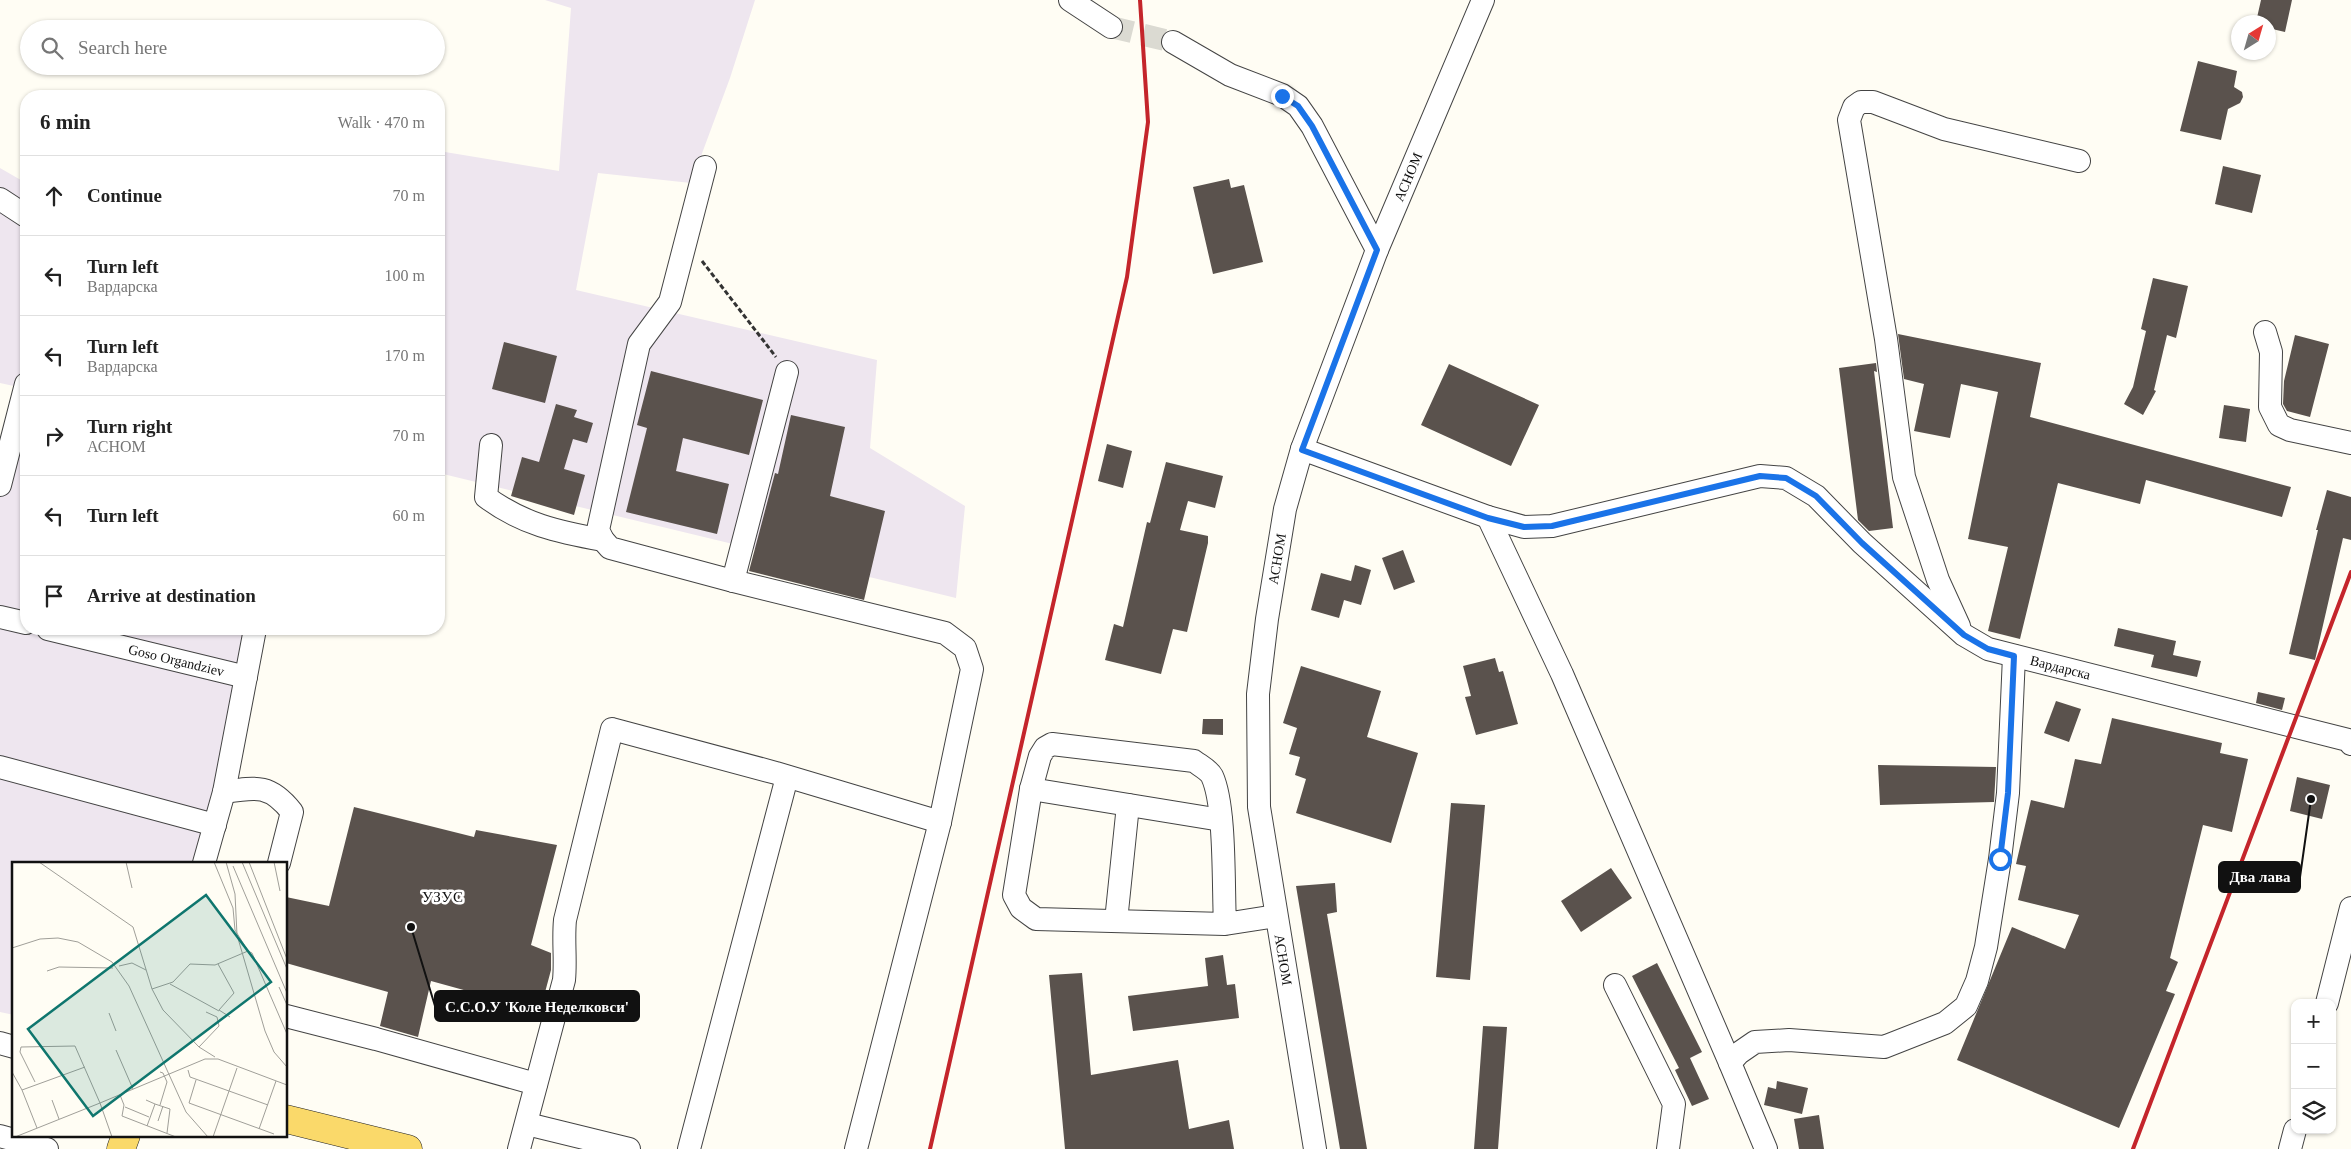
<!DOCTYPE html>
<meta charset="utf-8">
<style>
body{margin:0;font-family:"Times New Roman",serif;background:#f2f2f2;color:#222}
.controls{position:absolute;right:15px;bottom:15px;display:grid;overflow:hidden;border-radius:10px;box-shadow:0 1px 4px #0004}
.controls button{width:45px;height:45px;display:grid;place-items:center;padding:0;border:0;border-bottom:1px solid #e0e0e0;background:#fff;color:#222;font:25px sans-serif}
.compass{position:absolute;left:2231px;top:15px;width:45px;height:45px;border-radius:50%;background:#fff;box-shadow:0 1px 4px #0004;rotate:37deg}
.stop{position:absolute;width:15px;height:15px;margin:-11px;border:4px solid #1a73e8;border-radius:50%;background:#fff}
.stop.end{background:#1a73e8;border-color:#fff;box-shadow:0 1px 5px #0008}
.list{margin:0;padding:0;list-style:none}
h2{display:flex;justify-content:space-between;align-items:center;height:65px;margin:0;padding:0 20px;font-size:21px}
h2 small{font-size:16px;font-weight:400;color:#767676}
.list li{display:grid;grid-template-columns:32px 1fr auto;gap:15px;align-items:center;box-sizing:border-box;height:80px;padding:0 20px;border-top:1px solid #e0e0e0}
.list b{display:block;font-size:19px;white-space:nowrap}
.list p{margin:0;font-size:16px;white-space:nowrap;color:#767676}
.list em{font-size:16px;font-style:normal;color:#767676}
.icon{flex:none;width:28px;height:28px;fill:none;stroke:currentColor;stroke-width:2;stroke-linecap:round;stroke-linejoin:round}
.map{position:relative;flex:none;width:2351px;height:1149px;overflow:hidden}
.search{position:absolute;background:#fff;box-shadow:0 1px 4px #0004;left:20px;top:20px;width:425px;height:55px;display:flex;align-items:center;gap:12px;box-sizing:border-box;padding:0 18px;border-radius:28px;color:#767676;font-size:19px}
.panel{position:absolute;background:#fff;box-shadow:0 1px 4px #0004;left:20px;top:90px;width:425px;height:545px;border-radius:20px}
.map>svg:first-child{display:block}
.industrial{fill:#eee6ef}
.building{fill:#5a524d}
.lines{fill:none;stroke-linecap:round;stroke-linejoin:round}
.minor-tunnel{stroke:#dbdad2;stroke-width:22;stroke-dasharray:22 11;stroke-linecap:butt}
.minor-casing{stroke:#444;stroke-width:24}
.major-casing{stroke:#222;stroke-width:29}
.path{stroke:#333;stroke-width:3;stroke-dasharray:5 2.5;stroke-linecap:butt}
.minor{stroke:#fff;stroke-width:22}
.major{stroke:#fad96a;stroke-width:28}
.rail{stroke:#c4252b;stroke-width:4}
.route{stroke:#1a73e8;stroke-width:6}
.labels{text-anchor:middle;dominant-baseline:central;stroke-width:5;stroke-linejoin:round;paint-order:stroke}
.street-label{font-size:14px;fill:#111;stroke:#fff}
.neighbourhood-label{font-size:15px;letter-spacing:1px;fill:#111;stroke:#fff}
.inset-road{fill:none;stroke:#a09f99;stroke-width:1}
.view{fill:#0f766e;fill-opacity:0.15;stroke:#0f766e;stroke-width:2.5}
.inset-edge{fill:none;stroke:#111;stroke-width:2.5}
.leader{fill:none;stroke:#111;stroke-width:2}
.callout-dot{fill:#111;stroke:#fff;stroke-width:2}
.callout{fill:#111;stroke:#111;stroke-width:2}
.callout-label{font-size:15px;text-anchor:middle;font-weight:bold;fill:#fff}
</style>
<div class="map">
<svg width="2351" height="1149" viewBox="0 0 2351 1149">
<rect width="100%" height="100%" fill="#fffdf4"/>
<path class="industrial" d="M545 0H755L730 78 691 183 598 173 576 290 877 360 870 448 965 506 956 598 439 473V151L559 171 571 8Z
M0 168 26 183V629H261L197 863H14V1015L0 1012V477L23 388 0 383Z"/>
<path class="building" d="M2261 0H2292L2285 32 2268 28V22H2256Z
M2198 61 2237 71 2234 87 2242 92 2243 97 2240 103 2228 109 2221 140 2180 131Z
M2223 166 2261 175 2252 213 2215 204Z
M1229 179 1231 188 1244 185 1263 262 1213 274 1193 187Z
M2153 278 2188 286 2176 338 2167 335 2154 390 2156 391 2143 415 2124 404 2133 387 2146 331 2141 329Z
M1898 334 2041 363 2030 417 2291 487 2282 517 2146 480 2140 504 2058 483 2020 639 1988 631 2008 547 1968 539 1998 392 1961 384 1950 438 1914 431 1924 384 1904 379Z
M2295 335 2329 344 2310 417 2287 411 2283 404 2284 381Z
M504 342 557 356 545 403 492 389Z
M1876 363 1877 372 1874 371 1893 528 1869 531 1858 520 1839 368Z
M1449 364 1539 405 1511 466 1421 425Z
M651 371 763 400 749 455 683 438 676 471 729 484 717 534 626 512 647 428 637 425Z
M556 404 577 410 574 417 593 423 587 443 573 439 564 469 585 475 574 515 511 496 522 457 539 462Z
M2224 405 2250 409 2246 442 2219 438Z
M791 415 845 427 830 496 885 511 864 600 749 571 775 473 778 474Z
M1107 444 1132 451 1123 488 1098 481Z
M1166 462 1223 476 1215 508 1188 501 1180 530 1208 536V543L1187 632 1173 629 1161 674 1105 660 1114 624 1123 627 1147 522 1150 523Z
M2327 490 2351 497V540L2343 538 2315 660 2289 654 2318 530H2316Z
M1403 550 1415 582 1394 590 1382 558Z
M1355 565 1371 570 1361 605 1344 600 1339 618 1311 610 1321 573 1351 581Z
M2118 628 2176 641 2173 655 2201 661 2197 677 2151 667 2154 655 2114 646Z
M1495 658 1499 672 1503 671 1518 724 1476 735 1465 697 1471 696 1463 666Z
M1301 666 1381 691 1367 737 1418 753 1391 843 1296 813 1306 779 1295 775 1300 757 1289 754 1297 728 1283 723Z
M2258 692 2285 698 2282 710 2256 703Z
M2056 701 2081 709 2069 742 2044 733Z
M2112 718 2222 743 2220 753 2248 759 2232 832 2203 825 2170 958 2178 962 2166 991 2175 994 2119 1128 1957 1060 2012 927 2065 949 2079 915 2018 900 2026 866 2016 864 2031 800 2064 808 2075 759 2101 764Z
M1203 719H1223V735L1202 734Z
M1878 765 1996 767 1994 802 1880 805Z
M2297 777 2330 785 2322 819 2290 811Z
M1451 803 1485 805 1470 980 1436 977Z
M354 807 474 837 476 830 557 845 531 945 551 953V970L540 1011 431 981 418 1037 380 1026 388 992 286 963V897L329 906Z
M1611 868 1632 898 1581 932 1561 901Z
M1335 883 1337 912 1327 914 1367 1149H1340L1296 886Z
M1223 955 1227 985 1235 984 1239 1018 1133 1031 1128 996 1208 986 1205 958Z
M1657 963 1702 1052 1690 1058 1709 1099 1692 1106 1675 1070 1679 1068 1632 976Z
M1082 973 1091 1075 1178 1060 1189 1129 1229 1120 1234 1149H1065L1049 975Z
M1483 1026 1507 1027 1498 1149H1474Z
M1777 1081 1808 1088 1802 1114 1764 1105 1768 1087 1776 1089Z
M1819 1115 1824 1149H1799L1794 1119Z"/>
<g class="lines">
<path class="minor-tunnel" d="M1111 27 1173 42"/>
<defs>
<g id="minor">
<path d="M1070 0 1111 27"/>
<path d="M1173 42 1230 75 1282 95 1298 106 1312 126 1377 250"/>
<path d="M705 167 670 302 639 344 598 530 603 540 610 548 733 581 945 633 965 648 972 669 940 822 856 1149"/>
<path d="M0 199 26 216"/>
<path d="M2265 332 2271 352 2270 407 2279 425 2290 430 2351 443"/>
<path d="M491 445 486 497C522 524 558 532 603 540"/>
<path id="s1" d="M1302 449 1488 517 1524 527 1552 526 1760 476 1786 478 1816 496 1862 543 1964 635 1988 649 2348 740 2351 744"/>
<path d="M0 485 26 384"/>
<path d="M1488 517 1562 674 1730 1063"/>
<path d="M733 581 787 372"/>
<path d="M0 617 26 623"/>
<path d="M1959 626 1938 580 1904 477 1886 339 1849 120 1854 107 1861 102H1873L1944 129 2079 161"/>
<path id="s2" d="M48 629 246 677"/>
<path d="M0 767 215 825"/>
<path d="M1031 789 1221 820"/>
<path d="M224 792C256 787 270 784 292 812L279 863"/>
<path d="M204 863 224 792 255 629"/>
<path d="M1116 921 1128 805"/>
<path d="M1225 924C1223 888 1226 806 1212 776 1209 770 1199 765 1194 761L1052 744 1045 748 1040 756 1031 789 1014 895 1021 908 1036 919 1225 924 1276 916"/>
<path d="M1615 985 1674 1104 1668 1149"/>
<path d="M2327 1003 2351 908"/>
<path d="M286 1016 376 1039 536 1084"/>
<path d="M0 1043 14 1047"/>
<path d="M527 1124 629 1149"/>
<path d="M0 1136 47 1149"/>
<path d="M519 1149 564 980C566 960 563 940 565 920L612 729 776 773 940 822"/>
<path d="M689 1149 787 777"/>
<path id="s3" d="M1315 1149 1259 807 1258 694 1267 619 1285 509 1302 449 1377 250 1483 0"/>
<path d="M1766 1149 1730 1063 1739 1053 1755 1042 1789 1040 1884 1047 1945 1023 1966 1006 1977 981 1986 947 2000 859 2008 793 2014 656"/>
<path d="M2290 1149 2295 1130"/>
</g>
<path id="major" d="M286 1119 408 1149
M121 1149 126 1135"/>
</defs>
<use href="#minor" class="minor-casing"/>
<use href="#major" class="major-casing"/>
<path class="path" d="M702 261 776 357"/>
<use href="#minor" class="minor"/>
<use href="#major" class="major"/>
<path class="rail" d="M930 1149 1127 277 1148 122 1140 0
M2133 1149 2351 572"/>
</g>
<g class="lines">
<path class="route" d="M1282 96 1298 106 1312 126 1377 250 1302 450 1488 518 1524 527 1552 526 1760 476 1786 478 1816 496 1862 543 1964 635 1988 649 2014 656 2008 793 2000 859"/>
</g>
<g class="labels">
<g class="street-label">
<text stroke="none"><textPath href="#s3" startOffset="1001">АСНОМ</textPath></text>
<text stroke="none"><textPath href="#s3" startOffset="596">АСНОМ</textPath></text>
<text stroke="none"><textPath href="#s2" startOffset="132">Goso Organdziev</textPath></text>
<text stroke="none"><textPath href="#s1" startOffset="844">Вардарска</textPath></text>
<text transform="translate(1283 960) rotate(81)">АСНОМ</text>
</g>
<g class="neighbourhood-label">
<text x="443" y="897">УЗУС</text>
</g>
</g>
<g transform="translate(12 862)">
<rect width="275" height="275" fill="#fffdf4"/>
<path class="inset-road" d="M27 0 121 65 140 127 151 148 187 185 203 195M114 0 120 26M202 0 221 46 223 68 236 89M214 0 223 32 225 73 253 169 262 190 275 205M230 0 275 107M237 0 275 97M262 0 268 29M221 4 275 131M0 86 28 77 46 76 66 80 100 100 117 124 174 250 196 275M206 102 222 131 207 148 218 155M107 104 120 101 134 108M35 109 47 105 101 106M158 122 207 149M267 125 275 143M140 127 161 120 178 102 203 103 236 89 240 91 275 172M97 151 104 169M187 185 207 164 205 155 194 150M104 188 121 227M176 208 178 215 256 243M0 210 10 228M148 210 151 211 155 220 148 243M184 218 177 241 262 272M108 233 112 243 110 254 164 275M40 238 47 257M134 238 143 242 135 264M143 242 158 247 155 271M113 245 137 255M146 259 151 244M25 266 10 228 73 205M247 267 264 219M3 275 88 241 63 184 9 185 8 190 23 220M100 275 88 241 193 197H206L275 223M201 275 225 206"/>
<path class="view" d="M194 33 259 120 81 254 16 167Z"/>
<rect width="275" height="275" class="inset-edge"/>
</g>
<path class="leader" d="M2311 799L2300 877M411 927L435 1006"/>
<g class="callout-dot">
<circle cx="2311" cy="799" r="5"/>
<circle cx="411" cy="927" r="5"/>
</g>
<g class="callout">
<rect x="2219" y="862" width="81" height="30" rx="5"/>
<rect x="435" y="991" width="204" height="30" rx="5"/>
</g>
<g class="callout-label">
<text x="2260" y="882">Два лава</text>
<text x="537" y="1012">С.С.О.У 'Коле Неделковси'</text>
</g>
</svg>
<div class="controls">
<button>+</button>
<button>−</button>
<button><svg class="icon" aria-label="layers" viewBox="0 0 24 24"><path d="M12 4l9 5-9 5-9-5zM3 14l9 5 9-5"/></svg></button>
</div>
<svg class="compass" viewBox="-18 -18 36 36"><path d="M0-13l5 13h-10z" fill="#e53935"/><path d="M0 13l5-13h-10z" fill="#767676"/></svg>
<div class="stop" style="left:2000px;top:859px"></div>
<div class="stop end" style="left:1282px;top:96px"></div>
<div class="search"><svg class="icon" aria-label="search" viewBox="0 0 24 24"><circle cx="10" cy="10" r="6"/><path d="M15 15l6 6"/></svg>Search here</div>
<section class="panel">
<h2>6 min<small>Walk · 470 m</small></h2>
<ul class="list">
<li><svg class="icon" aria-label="ahead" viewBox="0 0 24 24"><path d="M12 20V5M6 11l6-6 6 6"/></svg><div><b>Continue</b></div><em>70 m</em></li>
<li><svg class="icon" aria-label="left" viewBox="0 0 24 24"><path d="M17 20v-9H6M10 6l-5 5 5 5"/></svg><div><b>Turn left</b><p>Вардарска</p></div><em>100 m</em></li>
<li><svg class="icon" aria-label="left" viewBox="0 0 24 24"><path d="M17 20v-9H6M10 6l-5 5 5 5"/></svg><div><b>Turn left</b><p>Вардарска</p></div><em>170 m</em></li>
<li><svg class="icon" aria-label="right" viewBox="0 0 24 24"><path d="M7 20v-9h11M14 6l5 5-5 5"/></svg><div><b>Turn right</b><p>АСНОМ</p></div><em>70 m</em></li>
<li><svg class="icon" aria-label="left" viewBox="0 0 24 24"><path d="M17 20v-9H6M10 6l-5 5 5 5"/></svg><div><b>Turn left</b></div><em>60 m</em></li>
<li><svg class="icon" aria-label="arrive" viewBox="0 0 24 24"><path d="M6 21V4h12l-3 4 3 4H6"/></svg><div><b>Arrive at destination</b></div></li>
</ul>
</section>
</div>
